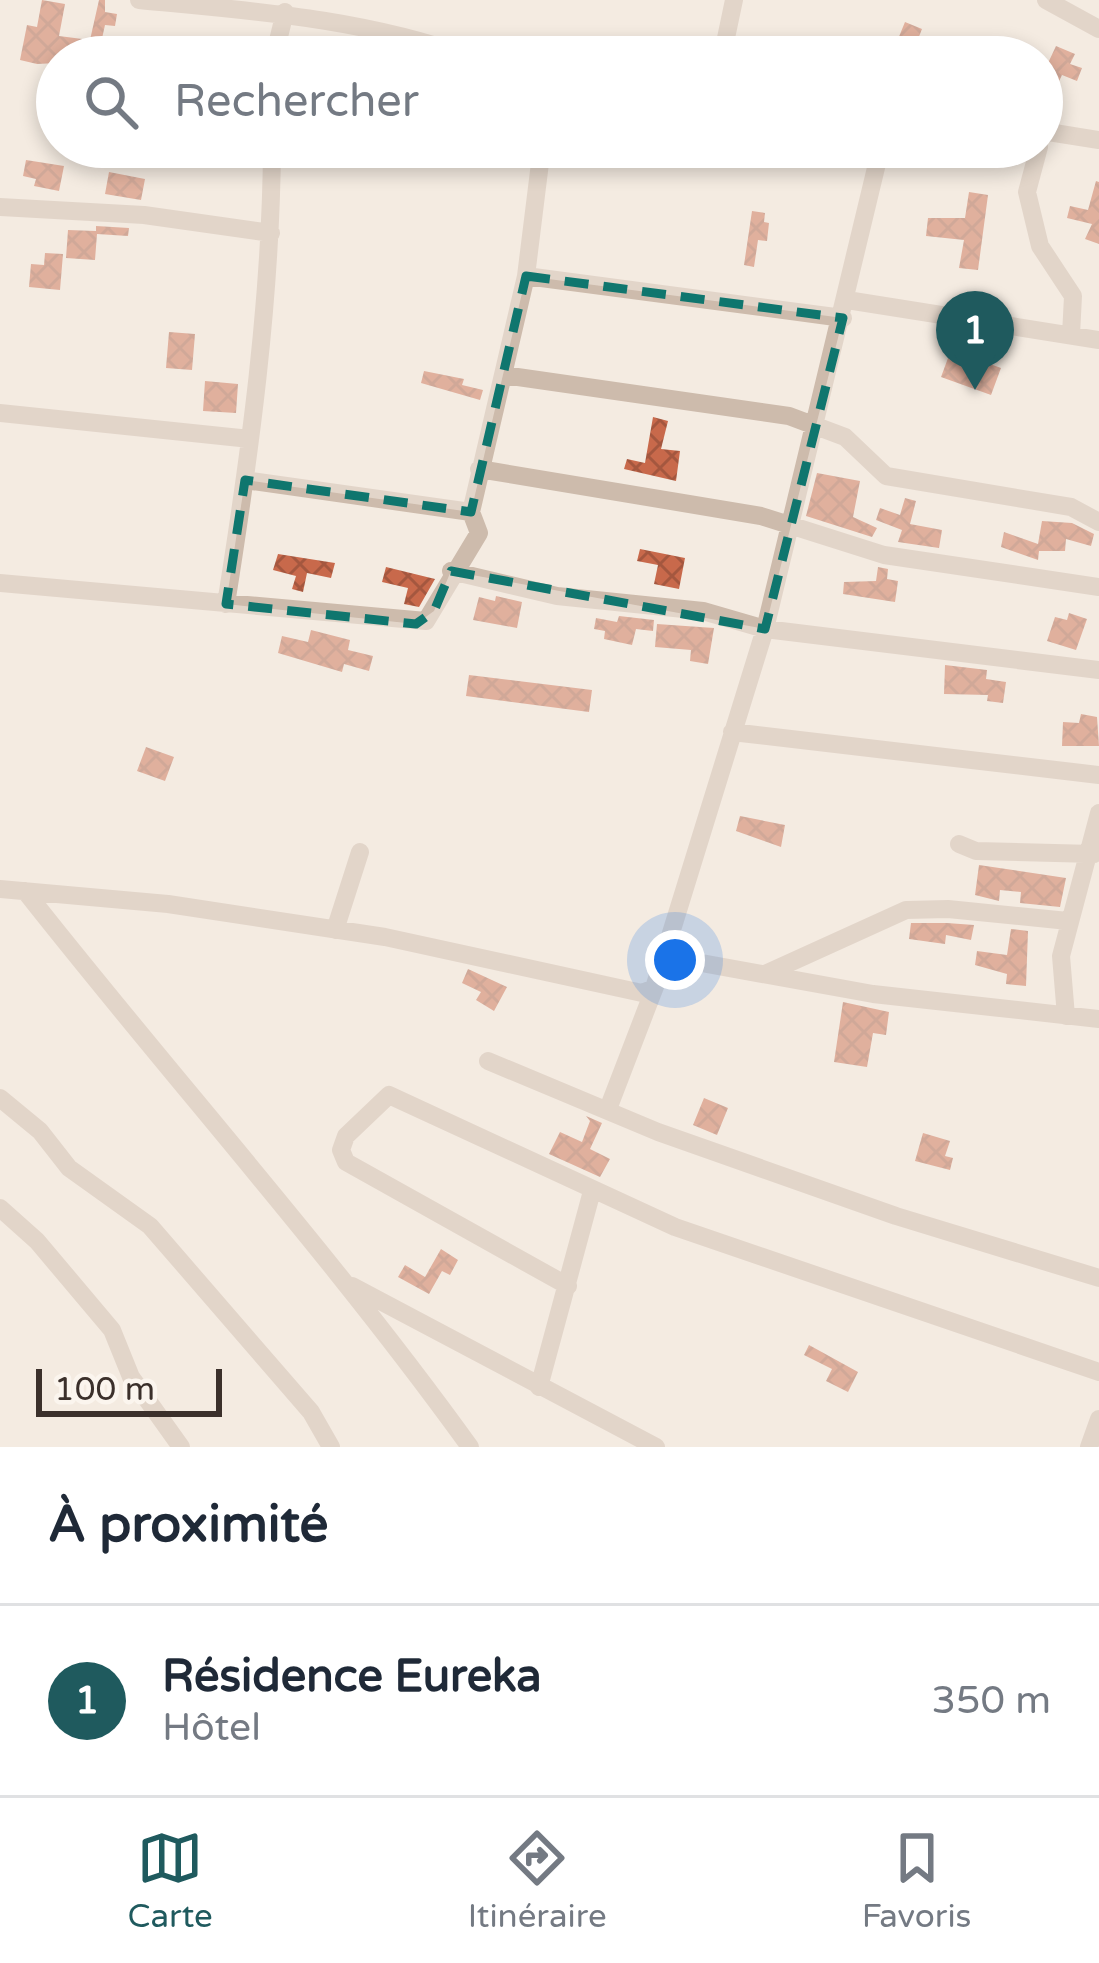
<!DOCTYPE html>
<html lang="fr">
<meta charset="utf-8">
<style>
body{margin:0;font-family:"Varela Round",sans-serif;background:#f2f2f3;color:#1f2937}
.scale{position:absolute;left:36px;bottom:30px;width:186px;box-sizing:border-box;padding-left:12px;border:6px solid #3b302b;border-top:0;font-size:33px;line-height:42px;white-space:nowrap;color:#3b302b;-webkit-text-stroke:9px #fbf5ee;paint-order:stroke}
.you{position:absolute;left:675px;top:960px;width:42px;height:42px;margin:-30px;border:9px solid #fff;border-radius:50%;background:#1a73e8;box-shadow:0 0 0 18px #1a73e833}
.badge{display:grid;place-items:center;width:78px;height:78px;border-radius:50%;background:#1f5a5e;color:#fff;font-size:39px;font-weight:700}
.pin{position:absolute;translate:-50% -99px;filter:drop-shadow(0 3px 6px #0008)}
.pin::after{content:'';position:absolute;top:63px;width:42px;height:36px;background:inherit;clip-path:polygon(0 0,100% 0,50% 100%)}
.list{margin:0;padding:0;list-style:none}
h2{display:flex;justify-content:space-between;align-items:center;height:156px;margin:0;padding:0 48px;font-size:51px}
h2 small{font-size:39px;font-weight:400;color:#747a83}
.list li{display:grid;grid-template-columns:78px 1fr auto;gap:36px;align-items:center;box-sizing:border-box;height:192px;padding:0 48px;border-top:3px solid #e0e1e3}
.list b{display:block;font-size:45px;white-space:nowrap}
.list p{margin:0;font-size:39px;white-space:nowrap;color:#747a83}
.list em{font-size:39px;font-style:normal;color:#747a83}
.icon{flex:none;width:66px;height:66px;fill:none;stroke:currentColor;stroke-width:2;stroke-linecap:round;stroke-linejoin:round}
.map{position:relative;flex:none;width:1099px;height:1447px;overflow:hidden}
.search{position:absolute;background:#fff;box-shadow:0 6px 18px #0003;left:36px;right:36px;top:36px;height:132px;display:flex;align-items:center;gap:30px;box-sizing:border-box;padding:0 42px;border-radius:66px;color:#747a83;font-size:45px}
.sheet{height:348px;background:#fff}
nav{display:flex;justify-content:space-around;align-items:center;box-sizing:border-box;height:168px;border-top:3px solid #e0e1e3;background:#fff;font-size:33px;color:#747a83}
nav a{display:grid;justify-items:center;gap:6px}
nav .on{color:#1f5a5e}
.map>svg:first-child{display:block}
.building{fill:url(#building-cross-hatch)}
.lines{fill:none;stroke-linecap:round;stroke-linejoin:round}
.minor{stroke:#cdbbac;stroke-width:18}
.marked{fill:none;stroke:#0f766e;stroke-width:9;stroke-dasharray:24 15;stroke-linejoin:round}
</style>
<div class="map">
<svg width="1099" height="1447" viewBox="0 0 1099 1447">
<defs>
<pattern id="building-cross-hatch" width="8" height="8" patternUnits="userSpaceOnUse" patternTransform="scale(3)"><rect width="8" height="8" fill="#c8694b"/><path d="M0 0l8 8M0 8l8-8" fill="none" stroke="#a4573f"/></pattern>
</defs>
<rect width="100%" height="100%" fill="#f4ebe1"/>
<path class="building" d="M42 0 65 4 59 36 90 40 99 0H105V12L117 14 115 26 105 25 101 43 131 49 129 57H57V63L37 64 20 60 27 25 37 27Z
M905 22 922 29 911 57H878L885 39 896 44Z
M1056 46 1075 54 1070 64 1082 68 1077 81 1062 75 1042 117V76Z
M26 160 64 166 59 191 34 186 36 179 23 176Z
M109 172 145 179 141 200 105 194Z
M1096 181 1099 182V244L1085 239 1092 224 1067 218 1070 206 1088 210Z
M969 192 988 195 978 270 959 268 964 240 926 236 928 218H965Z
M752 211 765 213 764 222 769 223 767 241 758 240 754 267 744 265Z
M96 226 129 228 128 236 97 234 95 260 66 258 68 230 96 231Z
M45 253 63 254 60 290 29 287 31 264 44 265Z
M169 332 195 334 192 370 166 368Z
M951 350 1001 368 991 395 941 377Z
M424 371 464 379 462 385 483 390 480 400 421 383Z
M205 381 238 384 236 413 203 411Z
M653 417 668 421 661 449 680 451 676 481 624 469 627 459 645 463Z
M817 473 860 481 853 517 877 528 872 537 806 516Z
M905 498 916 501 910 524 942 530 939 548 898 542 902 530 876 520 880 508 900 515Z
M1042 521 1072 523 1094 534 1091 546 1066 539 1065 551H1039L1038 560 1001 547 1004 532 1038 544Z
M640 549 685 558 679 589 654 584 658 565 637 561Z
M278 554 335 563 331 578 307 573 303 592 292 589 296 576 273 570Z
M386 567 435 579 419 607 404 604 408 588 382 582Z
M878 567 888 569 887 579 898 581 895 602 843 594 844 582 876 581Z
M496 596 522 602 517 628 473 620 479 597 495 601Z
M1069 613 1087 619 1076 650 1047 641 1055 617 1067 620Z
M619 616 654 620 653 631 636 629 632 645 604 639 605 631 594 629 596 618 617 622Z
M657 624 714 628 708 664 690 661 691 650 655 647Z
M311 630 350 640 348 650 373 656 369 671 344 664 342 672 278 653 282 636 308 642Z
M945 665 987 670 986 679 1006 682 1003 703 987 701 988 695 944 694Z
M469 675 592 690 589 712 466 696Z
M1081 714 1097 717 1099 746H1062L1063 722 1079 723Z
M146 747 174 757 165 781 137 771Z
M740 816 785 825 781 847 736 831Z
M979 865 1066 878 1060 907 1020 903 1021 892 1000 890 999 901 975 895Z
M911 923H947L974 925 971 940 946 935 945 944 909 939Z
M1011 929 1028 931 1026 986 1006 984 1007 974 975 965 977 951 1007 955Z
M468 969 507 987 494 1011 476 1000 481 992 462 983Z
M843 1002 889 1012 886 1035 873 1033 867 1067 834 1062Z
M704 1098 728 1108 717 1135 693 1125Z
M586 1116 602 1123 590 1149 610 1159 600 1177 549 1154 560 1132 582 1142 590 1121Z
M923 1133 950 1141 945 1156 953 1158 950 1170 915 1161Z
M441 1249 458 1260 450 1275 442 1271 429 1294 398 1277 405 1265 425 1277Z
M809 1345 858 1372 848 1392 826 1381 832 1369 804 1355Z"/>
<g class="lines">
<path class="minor" d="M139 0C252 11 362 18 470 57
M1046 0 1099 29
M274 57 285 12
M722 57 734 0
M1042 131 1099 140
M1039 147 1027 192 1040 246 1073 296 1071 335
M0 207 144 215 271 233
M526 276 843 318
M847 300 1099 340
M503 375 789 416 845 437 886 476 1071 507 1099 522
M0 413 250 439
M479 469 761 516 884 555 1099 587
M245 480 471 512
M451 571 557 596 703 611 765 629 1099 670
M0 583 426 621 479 533 471 512 526 276 542 147
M226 604C250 453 271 300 272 147
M732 732 1099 775
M959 844 976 851 1094 854
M0 889 168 904 385 937 642 993 654 988 765 629 881 147
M25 891C172 1078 331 1254 470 1447
M335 930 360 852
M663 956 873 994 1099 1019
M765 974 906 910 948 909 1068 921
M1066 1016 1061 956 1099 813
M488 1061 658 1132 896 1216 1099 1278
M0 1098 40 1131 69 1168 150 1226 311 1412 331 1447
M608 1109 656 984
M0 1208 37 1241 112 1330 131 1377 181 1447
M352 1286 656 1447
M568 1286 346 1162 341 1150 346 1136 389 1095 675 1227 1099 1372
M539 1387 592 1191
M1089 1447 1099 1419"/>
</g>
<path d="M0 0H1099V1447H0ZM526 276 843 318 765 629 451 571 434 611 416 624 226 604 245 480 471 512Z" fill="#f4ebe1" fill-opacity=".55" fill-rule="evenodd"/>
<path class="marked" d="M526 276 843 318 765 629 451 571 434 611 416 624 226 604 245 480 471 512Z"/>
</svg>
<div class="scale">100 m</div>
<div class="you"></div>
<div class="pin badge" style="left:975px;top:390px">1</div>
<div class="search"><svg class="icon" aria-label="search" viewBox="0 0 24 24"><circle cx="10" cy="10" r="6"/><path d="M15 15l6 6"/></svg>Rechercher</div>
</div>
<section class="sheet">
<h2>À proximité<small></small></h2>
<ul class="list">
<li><span class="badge">1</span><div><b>Résidence Eureka</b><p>Hôtel</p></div><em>350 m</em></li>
</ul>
</section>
<nav>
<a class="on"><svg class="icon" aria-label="map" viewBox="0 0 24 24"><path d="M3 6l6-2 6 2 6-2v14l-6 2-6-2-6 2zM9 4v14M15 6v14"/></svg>Carte</a>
<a><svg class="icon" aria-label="directions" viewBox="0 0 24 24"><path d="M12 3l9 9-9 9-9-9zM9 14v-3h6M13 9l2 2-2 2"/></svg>Itinéraire</a>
<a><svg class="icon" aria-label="saved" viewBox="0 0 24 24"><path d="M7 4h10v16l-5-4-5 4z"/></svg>Favoris</a>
</nav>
